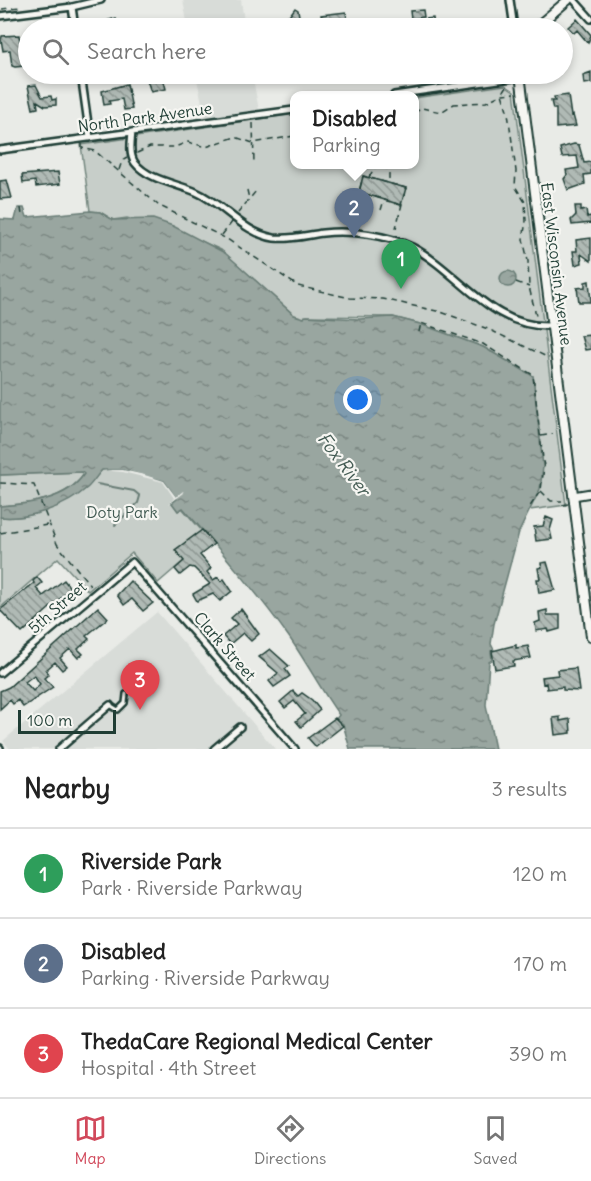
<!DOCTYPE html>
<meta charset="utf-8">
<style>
body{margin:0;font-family:Delius,sans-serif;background:#f6f6f6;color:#222}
.scale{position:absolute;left:18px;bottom:15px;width:98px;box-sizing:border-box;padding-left:6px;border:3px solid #1f3d34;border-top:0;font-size:16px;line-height:21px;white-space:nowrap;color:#1f3d34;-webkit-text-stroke:4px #f6f6f2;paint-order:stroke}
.you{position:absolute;left:358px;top:400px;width:21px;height:21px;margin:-15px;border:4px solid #fff;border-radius:50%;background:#1a73e8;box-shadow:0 0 0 9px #1a73e833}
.badge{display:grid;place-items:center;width:39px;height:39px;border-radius:50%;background:#d1495b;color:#fff;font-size:20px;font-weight:700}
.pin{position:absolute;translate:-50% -50px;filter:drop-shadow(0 2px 3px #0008)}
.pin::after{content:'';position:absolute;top:32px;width:21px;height:18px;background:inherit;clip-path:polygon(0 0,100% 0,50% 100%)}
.popup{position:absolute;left:290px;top:91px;width:129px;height:78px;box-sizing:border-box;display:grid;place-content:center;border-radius:12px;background:#fff;filter:drop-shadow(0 2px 4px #0005);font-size:20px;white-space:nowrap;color:#767676}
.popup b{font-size:22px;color:#222}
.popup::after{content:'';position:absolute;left:50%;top:100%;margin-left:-12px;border:12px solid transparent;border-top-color:#fff}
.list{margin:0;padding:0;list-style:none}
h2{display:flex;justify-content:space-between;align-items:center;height:78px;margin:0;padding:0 24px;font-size:26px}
h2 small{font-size:20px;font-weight:400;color:#767676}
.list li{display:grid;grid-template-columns:39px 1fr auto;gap:18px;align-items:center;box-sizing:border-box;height:90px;padding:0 24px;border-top:2px solid #e0e0e0}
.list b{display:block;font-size:22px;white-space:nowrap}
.list p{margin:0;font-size:20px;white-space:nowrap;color:#767676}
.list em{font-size:20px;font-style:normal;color:#767676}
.icon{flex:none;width:33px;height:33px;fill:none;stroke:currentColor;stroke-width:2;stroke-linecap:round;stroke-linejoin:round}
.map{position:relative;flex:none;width:591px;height:749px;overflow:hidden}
.search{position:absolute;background:#fff;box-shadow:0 3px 9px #0003;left:18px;right:18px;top:18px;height:66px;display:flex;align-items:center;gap:15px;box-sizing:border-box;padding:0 21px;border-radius:33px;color:#767676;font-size:22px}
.sheet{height:348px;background:#fff}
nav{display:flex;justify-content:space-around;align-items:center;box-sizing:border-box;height:84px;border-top:2px solid #e0e0e0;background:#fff;font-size:16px;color:#767676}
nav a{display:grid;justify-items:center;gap:3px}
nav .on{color:#d1495b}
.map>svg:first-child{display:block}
.built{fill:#d8dcd8}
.green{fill:#c7cec9;stroke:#73867e;stroke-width:1.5}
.water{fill:url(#water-ripples);stroke:#687c75;stroke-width:1.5}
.pier{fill:#e9ebe7}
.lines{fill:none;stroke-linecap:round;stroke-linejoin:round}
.stream{stroke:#687c75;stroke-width:2}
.building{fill:url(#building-back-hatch);stroke:#1f3d34;stroke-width:1.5;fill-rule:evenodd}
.service-casing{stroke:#1f3d34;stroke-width:8}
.minor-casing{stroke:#1f3d34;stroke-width:10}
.tertiary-casing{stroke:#1f3d34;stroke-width:11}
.secondary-casing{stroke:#1f3d34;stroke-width:12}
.path{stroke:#1f3d34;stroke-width:1.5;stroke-dasharray:6 4.5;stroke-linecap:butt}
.service{stroke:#f6f6f2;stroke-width:3}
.minor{stroke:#f6f6f2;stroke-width:5}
.tertiary{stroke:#f6f6f2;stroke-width:7}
.secondary{stroke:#f6f6f2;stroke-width:8}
.labels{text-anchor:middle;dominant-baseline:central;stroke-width:4.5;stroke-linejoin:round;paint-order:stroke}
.street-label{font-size:16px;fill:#1f3d34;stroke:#f6f6f2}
.park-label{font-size:16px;fill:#415a52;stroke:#f6f6f2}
.water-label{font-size:18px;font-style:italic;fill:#445c54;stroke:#f6f6f2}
</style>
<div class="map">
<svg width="591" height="749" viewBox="0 0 591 749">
<defs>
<pattern id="water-ripples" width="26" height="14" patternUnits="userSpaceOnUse" patternTransform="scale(1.5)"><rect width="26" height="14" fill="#99a6a0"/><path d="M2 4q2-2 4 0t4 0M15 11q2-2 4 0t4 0" fill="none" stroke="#7c8883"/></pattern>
<pattern id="building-back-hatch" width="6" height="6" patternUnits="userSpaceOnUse" patternTransform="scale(1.5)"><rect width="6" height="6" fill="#b0bab5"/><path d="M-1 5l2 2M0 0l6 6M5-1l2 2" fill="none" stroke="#8f9894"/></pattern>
</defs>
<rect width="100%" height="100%" fill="#e9ebe7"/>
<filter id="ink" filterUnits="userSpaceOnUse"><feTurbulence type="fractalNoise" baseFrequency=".0167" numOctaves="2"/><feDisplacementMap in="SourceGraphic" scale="12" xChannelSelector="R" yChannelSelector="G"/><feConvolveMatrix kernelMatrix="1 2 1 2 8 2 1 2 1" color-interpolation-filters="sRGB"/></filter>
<g filter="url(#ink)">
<path class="built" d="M183 0H241L245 28H188Z
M196 74H252L259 110 205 118Z
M157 612 275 749H10L3 741Z"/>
<path class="green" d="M505 85 514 91 566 505 529 510 543 467 533 376 483 347 420 324 393 317 307 316 304 318 294 315 221 250 192 237 127 218 113 220 100 212 90 211 81 145 294 114V164H414V98Z
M102 470H123L164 481 177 499 172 503 178 511 182 508 209 539 158 583 132 553 88 591 58 558 0 608V517C29 520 63 507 86 488 92 483 96 476 102 470Z
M83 472 84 474C67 500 29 504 0 506V475Z"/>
<path class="water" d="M18 208H24L27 217 90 211 100 212 113 220 153 219 173 226 225 253 294 315 304 318 305 316 359 319 393 317 420 324 483 347 533 376 543 467 540 489 519 532 494 624 491 644 494 650 491 651 492 660 489 662 486 705 495 749H350L343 724 336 719 339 715C321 690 307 663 289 637 257 592 220 550 183 508L178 511 172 503 177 499 164 481 123 470H102C97 475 93 483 87 488 66 507 28 520 0 517V506C29 504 67 500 84 474L82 472 0 475V219L15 220Z
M500 279a8 8 0 1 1 16 0a8 8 0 1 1-16 0Z"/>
<path class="pier" d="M102 470H123L145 475 164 481 176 497 183 491 184 493 169 504 174 498 163 482 123 472Z"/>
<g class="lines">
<path class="stream" d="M97 484 134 491 140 496 138 503 115 525"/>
</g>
<path class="building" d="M295 8 298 10 301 28 286 27 285 16 290 15Z
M423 10 424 17 411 19 410 11Z
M346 12 347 19 343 20 344 24 312 28 311 23 322 22 321 15Z
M116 18 117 25 126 23 128 28H108L106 21Z
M433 18 434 27 427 28 426 19Z
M577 19 591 35 588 43 577 30 574 33 568 27Z
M19 35 24 66 15 67 12 66 10 50 3 51 1 39 2 36Z
M591 72V83L584 84 583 75Z
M152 74H162L166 89 151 92 147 80 153 78Z
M290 74H308L309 80H291Z
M127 84 132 109 124 110 122 99 109 101 110 104 104 105 102 91Z
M36 85 42 97 51 96 52 100 56 99V105L45 106 37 101 38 108 33 109 28 86Z
M568 95 571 116 573 115 576 126 556 128V109H553L551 101H555L554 97Z
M574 144 579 145 584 163 591 162V174L584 175 585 184 568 190 564 179 567 175 566 170 579 168 577 156 562 157 560 148Z
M58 172 60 184 36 187 35 181 23 183 22 175Z
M363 176 406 188 401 205 359 192Z
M7 180 12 198 0 199V181Z
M575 206H581V211L586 210 587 217 591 216V223L572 225 571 220 576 215Z
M591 238V261L581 254 582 263 575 265 573 251H577L576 240Z
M589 281 591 302H579L577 288 585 287V282Z
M591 335V349L585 350 581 336Z
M546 517 553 520 550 530 552 539 536 541 534 527 543 526Z
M202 530 214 544 200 555 211 568 207 572 213 580 218 577 221 581 224 579 232 591 220 601 213 594 197 601 193 594 210 584 194 568 190 567 180 575 175 569 184 561 175 550Z
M547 562 555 590 539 593 537 579H540L538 568 542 567 541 563Z
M37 577 42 583 36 588 43 596 64 580 71 589 22 633 0 610 34 583 33 581Z
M130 581 153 603 143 611 132 599 124 605 117 595Z
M98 607 108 618 86 636 89 639 78 649 83 654 78 658 70 649 60 658 67 666 62 670 55 662 46 670 49 674 44 678 53 687 23 707 18 700 13 704 10 700 0 709V691L9 687ZM34 675 40 684 33 691 25 682Z
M241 609 259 634 251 641 243 633 230 644 223 636 237 624 231 618Z
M547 610V615H560V629L549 632 548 629 536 631 535 623 540 621 539 612Z
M516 645V648L528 646 531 658 513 661 514 666 495 669 492 651Z
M270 649 289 666 285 669 290 676 274 687 269 681 278 673 259 657Z
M576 668 579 691 563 690V687L547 689 546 683 543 684 542 677 558 675 557 670Z
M293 691 298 696 302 693 312 700 320 710 301 727 296 721 305 714 294 701 285 708 280 702Z
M560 717V721L570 719 571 733 555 735 553 718Z
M335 718 343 726 316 747 308 738Z"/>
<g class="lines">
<defs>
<path id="service" d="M110 705 118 710 125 703 126 694"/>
<path id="minor" d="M510 0 514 28
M574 0 591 19
M72 7 75 28
M0 16 72 7 101 0
M81 74 90 138
M394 95 520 77
M132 132C131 142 129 155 135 163 148 180 178 184 196 192 224 204 243 233 274 238 291 240 307 235 323 233 351 230 387 235 412 247 460 272 491 329 552 326
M0 150 294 110
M0 673 132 562 295 749
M0 748V749
M59 749 110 705
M214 749 240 727"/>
<path id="tertiary" d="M573 496 591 493"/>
<path id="secondary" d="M535 28 568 0
M520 74 591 637"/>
</defs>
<use href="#service" class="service-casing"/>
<use href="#minor" class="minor-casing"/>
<use href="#tertiary" class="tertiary-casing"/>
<use href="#secondary" class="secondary-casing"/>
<path class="path" d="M2 9 20 7
M507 86 502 94 508 113 516 171 515 186 525 202 526 221 523 239 528 261 529 287 537 319
M414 113 422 108 441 112 454 104 486 102 502 94 515 93
M253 123 254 165
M82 144V148L95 151 158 205 227 239 298 286 350 298 383 299 441 312 488 329 549 358
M137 153 150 147H175L188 142 206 147 235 137 253 143 294 136
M384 164 389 172V182
M119 170 122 161 127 158
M369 177 377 164
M247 190 249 199
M365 194 383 199
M361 204 365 194 359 192 363 176 406 188 396 228
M21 208 22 215
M381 210 384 200 401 205
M238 213 256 191
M222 235 232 222
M516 282 529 287
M419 332 421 323 483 344 533 375 544 467 541 490 529 508
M541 436 553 434
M0 483 34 485 57 544 90 585
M541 491 551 501H562
M562 505 568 504
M0 533 47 525"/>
<use href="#service" class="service"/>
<use href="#minor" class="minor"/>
<use href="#tertiary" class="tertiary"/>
<use href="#secondary" class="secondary"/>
</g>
</g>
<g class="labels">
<g class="street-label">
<text transform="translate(145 117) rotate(-8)">North Park Avenue</text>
<text transform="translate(557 264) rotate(83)">East Wisconsin Avenue</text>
<text transform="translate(57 607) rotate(-41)">5th Street</text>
<text transform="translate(225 646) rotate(49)">Clark Street</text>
</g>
<g class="park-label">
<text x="122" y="512">Doty Park</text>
</g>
<g class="water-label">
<text transform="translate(344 464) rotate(53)">Fox River</text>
</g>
</g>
</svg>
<div class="scale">100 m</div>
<div class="you"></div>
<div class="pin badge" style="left:401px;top:289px;background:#2e9e5b">1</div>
<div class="pin badge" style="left:354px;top:238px;background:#5c6f8a">2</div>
<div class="popup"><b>Disabled</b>Parking</div>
<div class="pin badge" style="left:140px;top:710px;background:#e0444e">3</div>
<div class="search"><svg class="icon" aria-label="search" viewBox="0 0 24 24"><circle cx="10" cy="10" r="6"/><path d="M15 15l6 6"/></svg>Search here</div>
</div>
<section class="sheet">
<h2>Nearby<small>3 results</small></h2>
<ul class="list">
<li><span class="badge" style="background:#2e9e5b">1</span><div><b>Riverside Park</b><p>Park · Riverside Parkway</p></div><em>120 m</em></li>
<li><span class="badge" style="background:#5c6f8a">2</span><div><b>Disabled</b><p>Parking · Riverside Parkway</p></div><em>170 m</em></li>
<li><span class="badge" style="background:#e0444e">3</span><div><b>ThedaCare Regional Medical Center</b><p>Hospital · 4th Street</p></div><em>390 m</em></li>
</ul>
</section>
<nav>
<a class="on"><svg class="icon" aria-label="map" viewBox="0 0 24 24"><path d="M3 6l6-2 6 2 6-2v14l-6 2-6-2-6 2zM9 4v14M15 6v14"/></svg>Map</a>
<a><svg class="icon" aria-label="directions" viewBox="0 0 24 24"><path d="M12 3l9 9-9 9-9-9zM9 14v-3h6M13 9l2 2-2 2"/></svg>Directions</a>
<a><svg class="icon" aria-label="saved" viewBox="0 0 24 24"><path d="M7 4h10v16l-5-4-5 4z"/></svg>Saved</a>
</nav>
